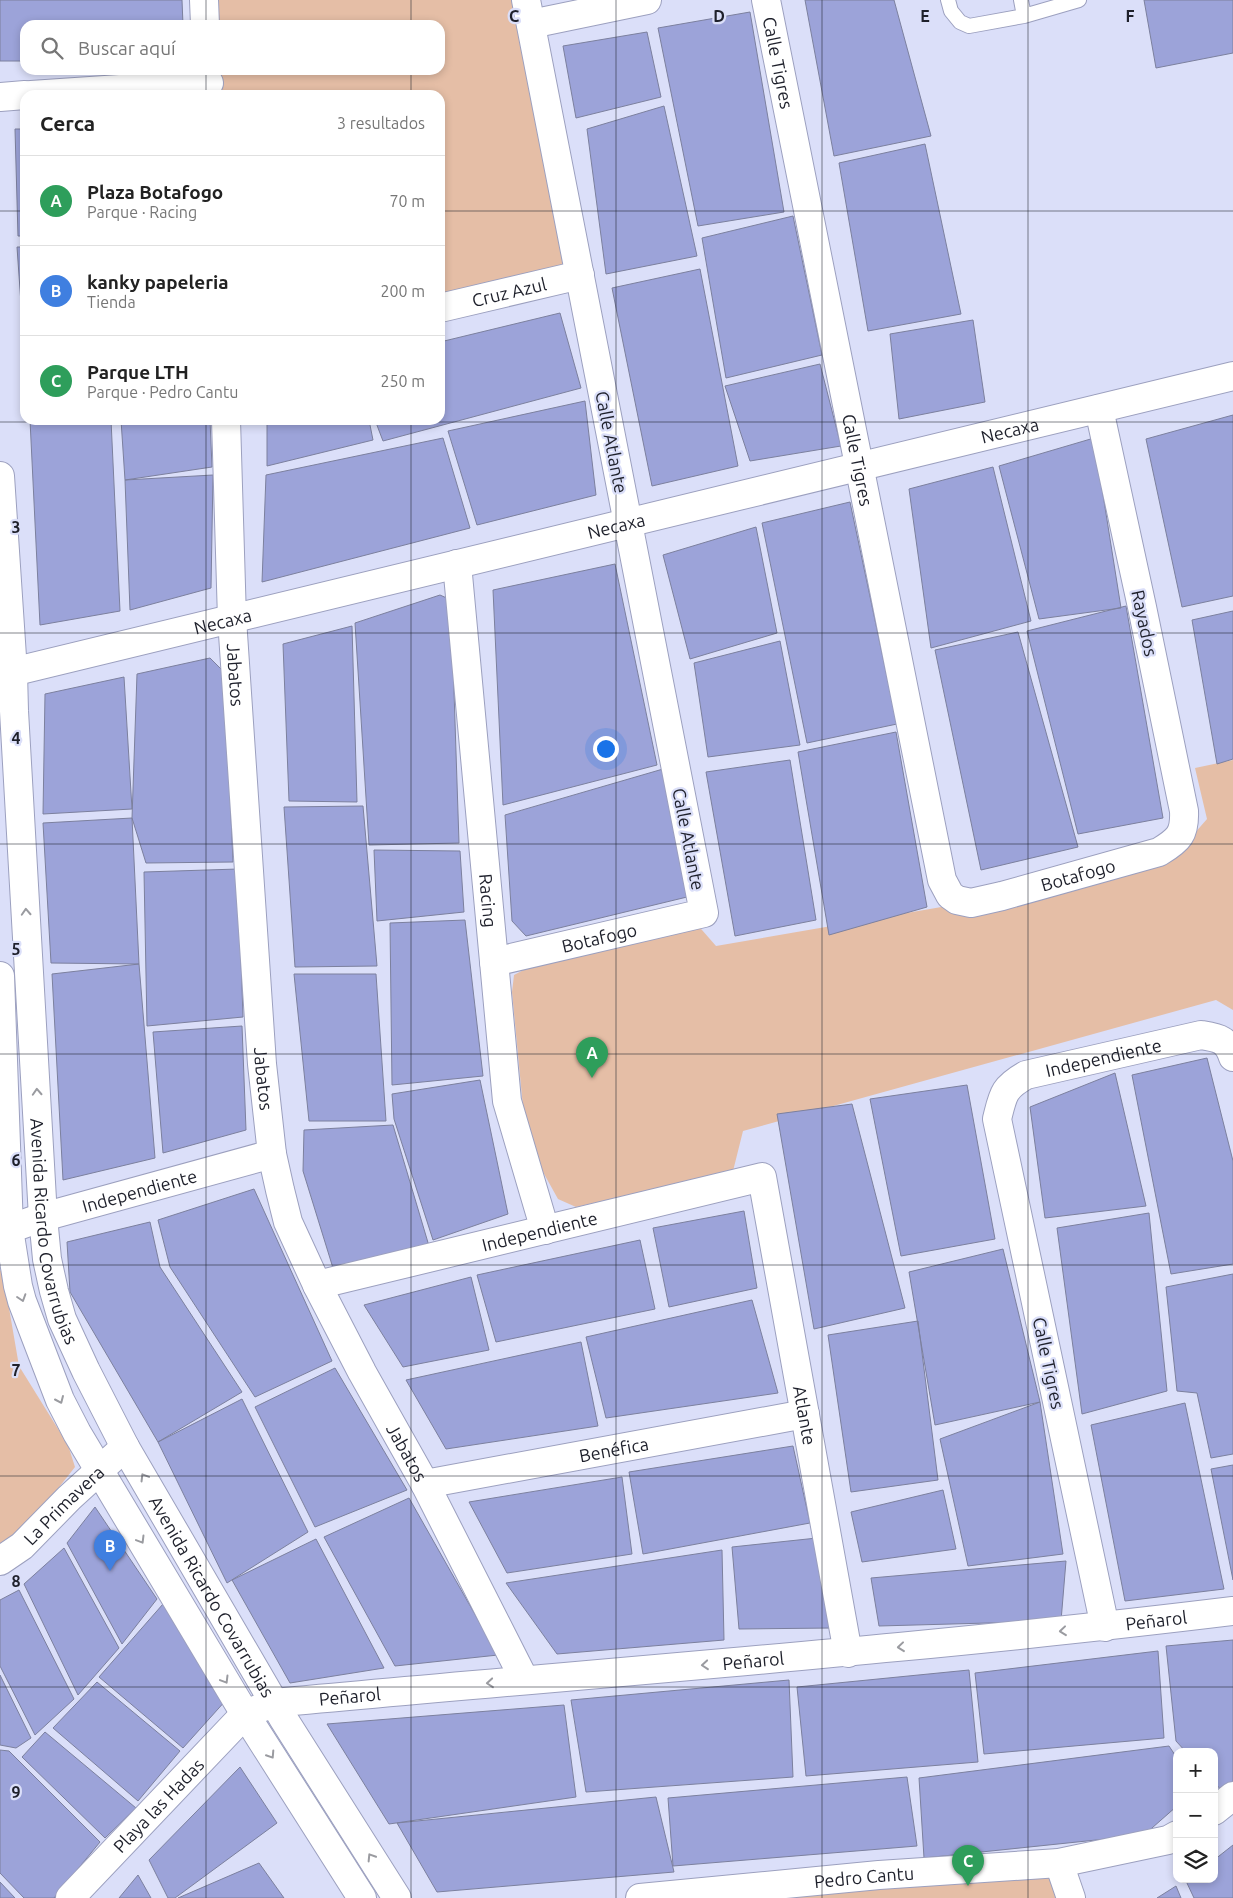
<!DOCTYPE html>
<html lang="es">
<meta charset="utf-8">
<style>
body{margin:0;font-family:Ubuntu,sans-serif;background:#f2f2f2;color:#222}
.controls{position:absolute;right:15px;bottom:15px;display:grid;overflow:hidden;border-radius:10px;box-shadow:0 2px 8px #0003}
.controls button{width:45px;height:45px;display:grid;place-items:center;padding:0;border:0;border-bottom:1px solid #e0e0e0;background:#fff;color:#222;font:25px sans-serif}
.you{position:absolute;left:605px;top:748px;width:18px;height:18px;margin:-12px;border:4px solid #fff;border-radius:50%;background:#1a73e8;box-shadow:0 0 0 8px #1a73e833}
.badge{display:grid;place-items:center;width:32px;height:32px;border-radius:50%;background:#0f766e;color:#fff;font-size:16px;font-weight:700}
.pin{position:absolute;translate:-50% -41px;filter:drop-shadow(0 1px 2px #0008)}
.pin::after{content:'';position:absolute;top:26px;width:18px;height:15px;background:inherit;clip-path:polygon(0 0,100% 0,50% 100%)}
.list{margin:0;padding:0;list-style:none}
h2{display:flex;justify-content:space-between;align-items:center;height:65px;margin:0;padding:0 20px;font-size:21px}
h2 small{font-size:16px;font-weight:400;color:#767676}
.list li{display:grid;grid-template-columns:32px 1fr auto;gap:15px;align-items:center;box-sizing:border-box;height:90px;padding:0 20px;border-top:1px solid #e0e0e0}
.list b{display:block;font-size:19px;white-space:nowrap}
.list p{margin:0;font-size:16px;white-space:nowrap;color:#767676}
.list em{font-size:16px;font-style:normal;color:#767676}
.icon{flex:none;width:28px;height:28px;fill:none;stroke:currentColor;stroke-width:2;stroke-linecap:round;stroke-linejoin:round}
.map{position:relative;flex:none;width:1233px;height:1898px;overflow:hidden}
.search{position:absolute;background:#fff;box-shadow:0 2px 8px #0003;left:20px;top:20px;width:425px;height:55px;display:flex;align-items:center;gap:12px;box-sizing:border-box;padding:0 18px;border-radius:15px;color:#767676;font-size:19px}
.panel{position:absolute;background:#fff;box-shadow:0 2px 8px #0003;left:20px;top:90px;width:425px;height:335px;border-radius:15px}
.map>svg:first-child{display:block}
.green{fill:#e5bea6}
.building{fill:#9ca3d9;stroke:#7c809e}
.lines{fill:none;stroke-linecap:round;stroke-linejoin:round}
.service-casing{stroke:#9ca0bf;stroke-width:16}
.minor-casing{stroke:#9ca0bf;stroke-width:30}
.tertiary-casing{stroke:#9ca0bf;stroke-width:30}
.service{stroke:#fff;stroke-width:14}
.minor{stroke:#fff;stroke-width:28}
.tertiary{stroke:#fff;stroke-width:28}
.oneway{stroke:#9a9ba0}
.grid{fill:none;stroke:#1e202b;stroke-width:1;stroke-opacity:0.55}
.labels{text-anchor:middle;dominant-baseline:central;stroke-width:4.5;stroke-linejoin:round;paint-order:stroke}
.street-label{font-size:18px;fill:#1e202b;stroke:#dbdff9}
.grid-label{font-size:16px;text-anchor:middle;font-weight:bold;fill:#1e202b;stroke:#dbdff9;stroke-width:4.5;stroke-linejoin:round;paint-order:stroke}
</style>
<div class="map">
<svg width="1233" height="1898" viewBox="0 0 1233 1898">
<rect width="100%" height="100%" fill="#dbdff9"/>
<path class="green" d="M204 0H526L580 275 440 308V95H209L208 70H440V25H205Z
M1233 760V1010L1216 1000 743 1131 733 1171 576 1207 558 1199 543 1172 525 1128 512 992 514 975 533 965 695 922 716 946 953 905 1180 850 1207 819 1195 768Z
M0 1270 3 1273 19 1366 68 1445 75 1467 45 1505 0 1547Z
M1059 1863 1071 1898H719Z"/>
<path class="building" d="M0 0H182L183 25H25V61H0Z
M805 0H894L931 136 834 156Z
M1144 0H1233V53L1156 68Z
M750 12 784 212 698 226 658 28Z
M647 32 661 97 576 118 563 46Z
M664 106 697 256 606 274 587 129Z
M15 129H25V236H18Z
M925 144 961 314 868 331 839 163Z
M793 216 822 355 726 378 702 238Z
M17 247H25V360Z
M700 269 738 466 652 486 612 288Z
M560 313 581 388 383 441 375 420H440V342Z
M973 320 985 402 899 419 890 334Z
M820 364 841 446 750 461 725 386Z
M585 401 596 495 477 525 448 431Z
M1233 415V596L1182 607 1146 439Z
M30 420H111L120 611 40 625Z
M121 420H210L212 467 125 480Z
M267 420H369L373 440 267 466Z
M443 438 470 528 262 582 266 475Z
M1094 438 1121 608 1039 619 999 466Z
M993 467 1031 621 931 648 909 489Z
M213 475 211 588 130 610 125 480Z
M850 502 897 724 807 743 762 523Z
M756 527 777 633 690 659 663 555Z
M615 564 657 765 503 805 493 590Z
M440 595 451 600 459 843 369 845 355 623Z
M1126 606 1163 818 1078 834 1027 631Z
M1233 611V759L1217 764 1192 620Z
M352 626 357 802 289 801 283 644Z
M1018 632 1078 847 981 870 935 650Z
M780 641 800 745 708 757 694 663Z
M210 658 225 673 233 862 146 863 132 818 137 674Z
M124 677 132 809 43 814 45 694Z
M896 732 927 907 829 935 798 752Z
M790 760 816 920 735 936 706 772Z
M663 769 687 897 526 936 512 921 505 815Z
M363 806 377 966 295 967 284 807Z
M132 818 139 964 51 963 43 823Z
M374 850 460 851 464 912 377 921Z
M238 869 243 1017 147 1026 144 872Z
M465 920 483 1076 392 1085 390 923Z
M139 964 155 1158 63 1180 52 974Z
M294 974H376L386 1121H309Z
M242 1026 246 1130 163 1153 153 1032Z
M1207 1058 1233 1161V1264L1171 1274 1132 1075Z
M1115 1073 1146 1206 1045 1218 1030 1107Z
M480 1080 508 1214 433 1240 394 1119 392 1094Z
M967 1085 995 1239 901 1256 870 1099Z
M852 1104 905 1308 814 1329 777 1114Z
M393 1125 429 1246 333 1268 303 1171 304 1130Z
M254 1189 332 1361 255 1397 170 1267 158 1220Z
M744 1211 757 1288 669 1307 653 1228Z
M1149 1213 1167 1391 1082 1414 1057 1228Z
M150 1222 160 1267 242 1392 158 1442 70 1292 67 1242Z
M640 1240 655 1309 496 1342 477 1275Z
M1003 1249 1040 1402 935 1425 909 1272Z
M1233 1274V1454L1211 1458 1197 1393 1177 1391 1166 1287Z
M471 1277 489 1350 403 1367 364 1305Z
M752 1300 778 1393 606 1418 586 1337Z
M918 1321 938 1480 851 1492 828 1335Z
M581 1342 598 1426 446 1449 406 1380Z
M335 1368 407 1490 315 1527 255 1407Z
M242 1399 308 1532 227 1583 158 1442Z
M1040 1402 1063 1554 968 1566 940 1439Z
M1185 1403 1224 1589 1125 1601 1091 1425Z
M793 1446 810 1523 643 1554 629 1472Z
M1233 1465V1580L1211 1469Z
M622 1477 632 1554 507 1573 469 1502Z
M943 1490 956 1549 862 1562 851 1512Z
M409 1498 498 1655 395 1666 324 1537Z
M95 1507 157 1599 122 1644 67 1543Z
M817 1538 832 1628 739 1629 732 1547Z
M316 1539 384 1668 290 1683 232 1580Z
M64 1548 119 1648 78 1695 24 1584Z
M722 1550 724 1640 557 1654 506 1583Z
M1066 1561 1061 1621 879 1626 871 1578Z
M19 1590 74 1699 35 1735 0 1666V1600Z
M163 1604 227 1699 183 1748 99 1677Z
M1233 1640V1783L1222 1791 1214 1782V1752H1186L1176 1741 1166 1646Z
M1158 1651 1164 1738 984 1754 975 1673Z
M969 1670 978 1762 806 1776 797 1687Z
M0 1675 31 1738 16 1748 0 1745Z
M789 1680 793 1777 586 1792 571 1700Z
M97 1682 180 1751 138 1801 53 1728Z
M564 1705 576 1797 389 1824 327 1724Z
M45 1732 136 1808 105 1838 22 1757Z
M1169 1746 1177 1758V1806L1144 1835 924 1858 919 1778Z
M0 1750 9 1751 100 1842 54 1898H24L0 1873Z
M240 1767 277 1823 175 1898H168L149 1860Z
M907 1777 917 1846 673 1866 668 1798Z
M656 1797 674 1872 437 1892 397 1823Z
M1233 1845V1898H1194L1186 1881 1188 1879H1214V1860Z
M259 1863 284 1898H178Z
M138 1875 151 1898H119Z
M0 1882 15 1898H0Z
M1176 1886 1181 1898H1157Z"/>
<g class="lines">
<defs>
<path id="service" d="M948 0 951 11 960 22 969 26 1024 16 1079 0
M1021 0 1024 16"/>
<g id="minor">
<path d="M204 0 205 25"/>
<path id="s1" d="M766 0 942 880 950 895 957 900 971 903 1002 896 1159 852C1179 840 1185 834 1184 811L1142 607 1099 409"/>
<path d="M531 24 647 0"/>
<path d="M31 95 209 83"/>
<path d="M0 97 25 95"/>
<path id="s2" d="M440 308 580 275"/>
<path id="s3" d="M226 420 232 619 262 1064 272 1154 280 1190 288 1222 317 1285 362 1372 425 1484 524 1679"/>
<path id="s4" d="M457 564 507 1101 545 1230"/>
<path id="s5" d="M0 675 1233 376"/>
<path id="s6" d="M494 962 704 913 526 0"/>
<path id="s7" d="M9 1229 43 1217 272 1154"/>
<path id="s8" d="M317 1285 762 1177 848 1653"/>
<path id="s9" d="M425 1484 805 1414"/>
<path id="s10" d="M0 1561 22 1546 69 1498 125 1447"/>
<path id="s11" d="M1105 1627 997 1119C1003 1095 1003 1088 1026 1075L1201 1035C1219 1038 1227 1039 1233 1057"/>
<path d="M1214 1811 1233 1796"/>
<path d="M1059 1863 1071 1898"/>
<path id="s12" d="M70 1898 245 1714 274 1703C594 1673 914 1650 1233 1611"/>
<path id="s13" d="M640 1898 879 1875 1059 1863 1168 1840 1177 1835"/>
</g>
<g id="tertiary">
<path id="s14" d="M0 476 13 672 14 711 43 1217 47 1259 54 1291 62 1319 86 1371 125 1447 283 1718 397 1898"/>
<path d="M0 976 9 1229 18 1286 22 1301 60 1400 77 1433 245 1714 362 1898"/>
</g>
</defs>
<use href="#service" class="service-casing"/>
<use href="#minor" class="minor-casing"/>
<use href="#tertiary" class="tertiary-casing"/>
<use href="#service" class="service"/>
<use href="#minor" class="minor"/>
<use href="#tertiary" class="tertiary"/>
</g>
<defs><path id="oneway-chevron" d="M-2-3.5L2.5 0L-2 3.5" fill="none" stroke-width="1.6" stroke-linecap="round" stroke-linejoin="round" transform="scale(1.25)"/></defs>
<g class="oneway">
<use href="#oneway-chevron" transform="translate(26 912) rotate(-93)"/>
<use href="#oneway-chevron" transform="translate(37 1092) rotate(-93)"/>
<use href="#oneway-chevron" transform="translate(22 1298) rotate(72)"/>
<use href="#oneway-chevron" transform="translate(60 1400) rotate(66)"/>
<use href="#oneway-chevron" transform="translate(144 1477) rotate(-121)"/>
<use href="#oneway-chevron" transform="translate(141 1540) rotate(59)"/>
<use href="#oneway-chevron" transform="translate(1063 1631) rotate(174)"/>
<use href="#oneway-chevron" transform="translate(901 1647) rotate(174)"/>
<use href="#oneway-chevron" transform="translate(705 1665) rotate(175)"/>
<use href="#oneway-chevron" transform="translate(225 1680) rotate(59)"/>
<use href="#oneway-chevron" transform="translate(490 1683) rotate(175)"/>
<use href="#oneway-chevron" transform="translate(271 1755) rotate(57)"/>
<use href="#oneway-chevron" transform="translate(371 1857) rotate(-122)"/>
</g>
<path class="grid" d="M206 0V25M411 0V25M616 0V1898M822 0V1898M1028 0V1898M206 70V95M411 70V95M0 211H25M440 211H1233M206 420V1898M411 420V1898M0 422H1233M0 633H1233M0 844H1233M0 1054H1233M0 1265H1233M0 1476H1233M0 1687H1233"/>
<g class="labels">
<g class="street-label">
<text stroke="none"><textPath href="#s1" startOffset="64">Calle Tigres</textPath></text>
<text stroke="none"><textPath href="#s2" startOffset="71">Cruz Azul</textPath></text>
<text stroke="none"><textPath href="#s5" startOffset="1039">Necaxa</textPath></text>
<text transform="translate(612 442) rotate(79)">Calle Atlante</text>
<text stroke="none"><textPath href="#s1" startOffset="469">Calle Tigres</textPath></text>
<text stroke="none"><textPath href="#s5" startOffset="634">Necaxa</textPath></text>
<text stroke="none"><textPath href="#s5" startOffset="229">Necaxa</textPath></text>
<text transform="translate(1145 623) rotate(78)">Rayados</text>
<text stroke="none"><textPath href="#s3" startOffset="255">Jabatos</textPath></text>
<text transform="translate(689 839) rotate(79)">Calle Atlante</text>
<text stroke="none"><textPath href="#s1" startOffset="1048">Botafogo</textPath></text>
<text stroke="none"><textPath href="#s4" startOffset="338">Racing</textPath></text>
<text stroke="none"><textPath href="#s6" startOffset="108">Botafogo</textPath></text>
<text stroke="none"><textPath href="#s11" startOffset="654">Independiente</textPath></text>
<text stroke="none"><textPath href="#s3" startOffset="660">Jabatos</textPath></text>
<text stroke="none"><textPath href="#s7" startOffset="136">Independiente</textPath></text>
<text stroke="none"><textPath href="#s14" startOffset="758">Avenida Ricardo Covarrubias</textPath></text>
<text stroke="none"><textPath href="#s8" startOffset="229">Independiente</textPath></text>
<text transform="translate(1049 1363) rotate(78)">Calle Tigres</text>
<text stroke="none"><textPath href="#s8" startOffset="700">Atlante</textPath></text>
<text stroke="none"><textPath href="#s9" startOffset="192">Benéfica</textPath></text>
<text stroke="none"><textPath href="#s3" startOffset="1065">Jabatos</textPath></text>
<text stroke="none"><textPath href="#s10" startOffset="85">La Primavera</textPath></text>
<text stroke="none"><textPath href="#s14" startOffset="1162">Avenida Ricardo Covarrubias</textPath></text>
<text stroke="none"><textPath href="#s12" startOffset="1171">Peñarol</textPath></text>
<text stroke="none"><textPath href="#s12" startOffset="766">Peñarol</textPath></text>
<text stroke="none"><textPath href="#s12" startOffset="361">Peñarol</textPath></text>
<text stroke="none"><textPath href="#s12" startOffset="128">Playa las Hadas</textPath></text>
<text stroke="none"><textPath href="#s13" startOffset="225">Pedro Cantu</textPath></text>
</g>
</g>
<g class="grid-label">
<text x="514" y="22">C</text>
<text x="719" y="22">D</text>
<text x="925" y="22">E</text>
<text x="1130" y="22">F</text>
<text x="16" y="533">3</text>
<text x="16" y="744">4</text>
<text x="16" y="955">5</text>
<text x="16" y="1166">6</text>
<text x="16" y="1376">7</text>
<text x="16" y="1587">8</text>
<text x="16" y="1798">9</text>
</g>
</svg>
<div class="controls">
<button>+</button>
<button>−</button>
<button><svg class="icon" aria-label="layers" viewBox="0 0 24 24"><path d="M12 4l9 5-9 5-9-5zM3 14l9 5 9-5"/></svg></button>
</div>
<div class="you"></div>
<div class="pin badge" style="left:592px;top:1078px;background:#2e9e5b">A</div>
<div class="pin badge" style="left:110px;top:1571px;background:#3f7fe0">B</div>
<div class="pin badge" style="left:968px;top:1886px;background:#2e9e5b">C</div>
<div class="search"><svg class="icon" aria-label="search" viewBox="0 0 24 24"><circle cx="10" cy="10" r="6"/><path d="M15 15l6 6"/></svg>Buscar aquí</div>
<section class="panel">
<h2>Cerca<small>3 resultados</small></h2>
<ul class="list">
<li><span class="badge" style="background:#2e9e5b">A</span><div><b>Plaza Botafogo</b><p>Parque · Racing</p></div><em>70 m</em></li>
<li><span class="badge" style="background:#3f7fe0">B</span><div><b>kanky papeleria</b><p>Tienda</p></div><em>200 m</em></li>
<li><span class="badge" style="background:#2e9e5b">C</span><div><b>Parque LTH</b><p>Parque · Pedro Cantu</p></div><em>250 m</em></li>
</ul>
</section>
</div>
